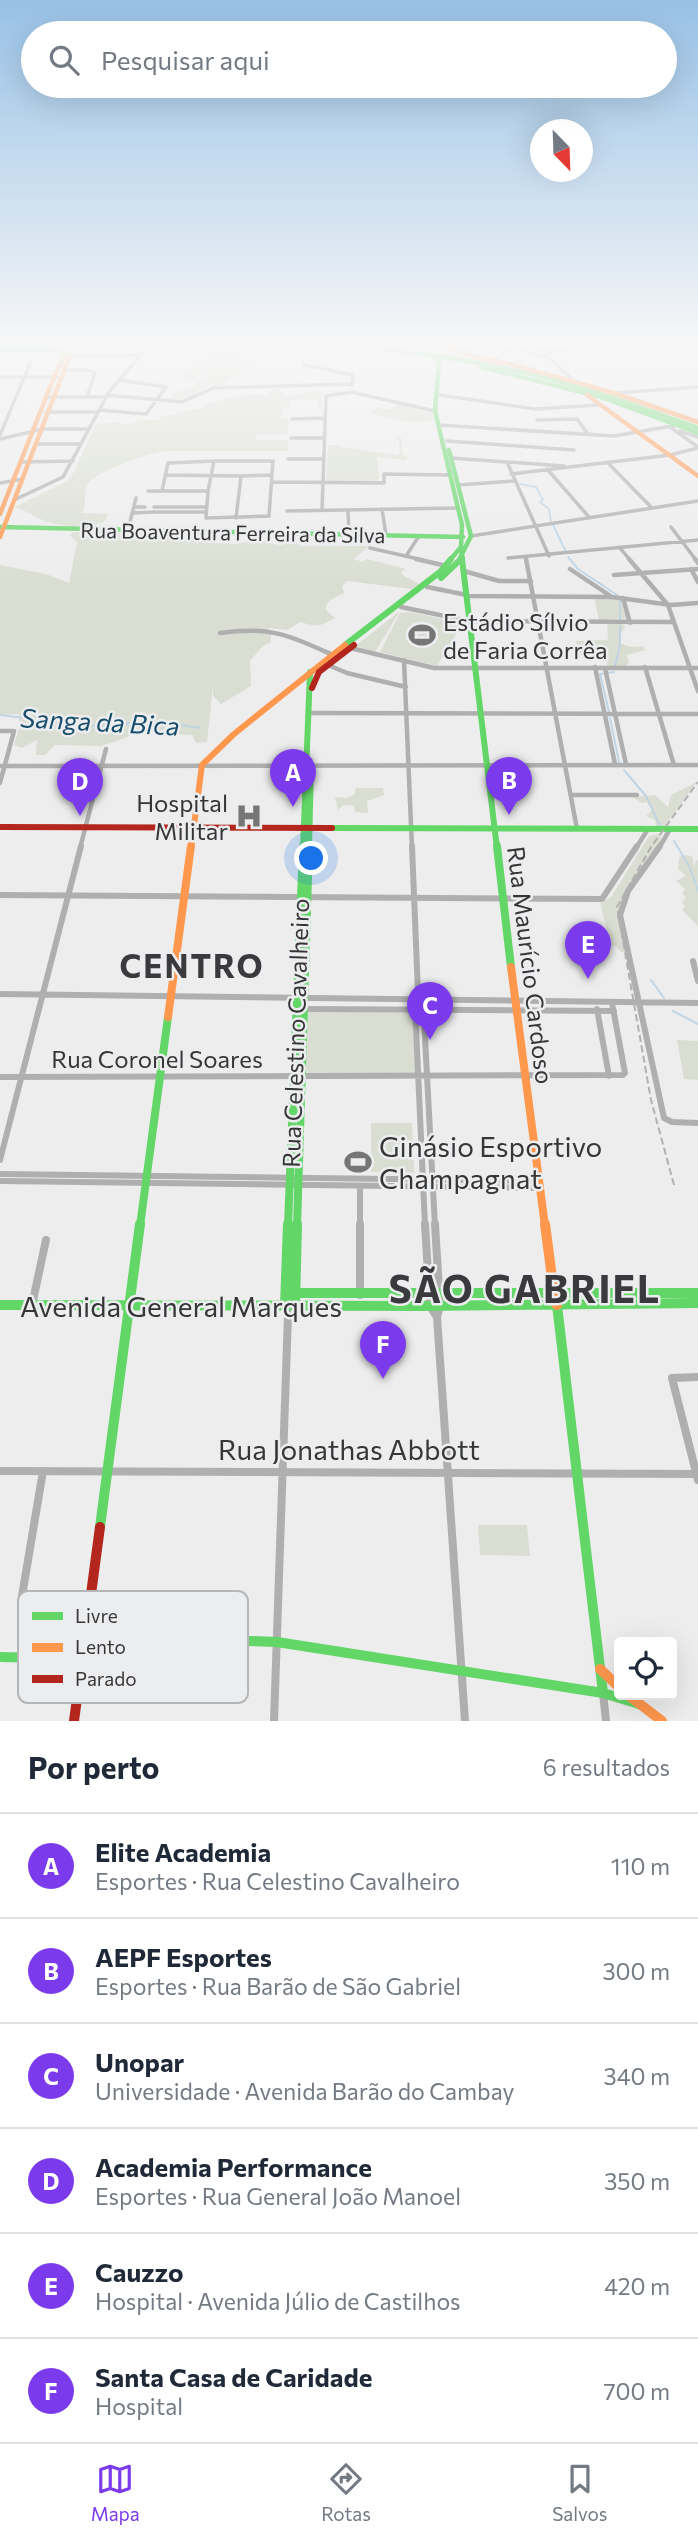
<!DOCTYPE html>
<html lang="pt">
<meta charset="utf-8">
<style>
body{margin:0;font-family:Commissioner,sans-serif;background:#f2f2f3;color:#1f2937}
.controls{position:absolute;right:21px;bottom:21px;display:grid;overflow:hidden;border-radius:7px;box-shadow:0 7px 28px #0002}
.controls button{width:63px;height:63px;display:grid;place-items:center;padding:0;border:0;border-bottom:2px solid #e0e1e3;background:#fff;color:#1f2937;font:35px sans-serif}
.compass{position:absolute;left:530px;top:119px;width:63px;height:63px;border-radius:50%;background:#fff;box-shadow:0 7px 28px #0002;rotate:157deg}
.you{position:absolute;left:312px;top:859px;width:24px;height:24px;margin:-18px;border:5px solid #fff;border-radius:50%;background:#1a73e8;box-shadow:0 0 0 10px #1a73e833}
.badge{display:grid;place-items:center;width:46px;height:46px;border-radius:50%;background:#7c3aed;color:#fff;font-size:23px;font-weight:700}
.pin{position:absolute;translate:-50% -58px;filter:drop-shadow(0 2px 4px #0008)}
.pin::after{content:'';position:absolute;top:37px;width:24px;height:21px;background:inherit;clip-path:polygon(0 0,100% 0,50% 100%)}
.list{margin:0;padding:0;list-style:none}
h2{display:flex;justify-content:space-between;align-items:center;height:91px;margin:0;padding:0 28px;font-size:30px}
h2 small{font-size:23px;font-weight:400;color:#747a83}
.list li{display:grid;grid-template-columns:46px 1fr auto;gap:21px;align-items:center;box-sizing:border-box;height:105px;padding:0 28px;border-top:2px solid #e0e1e3}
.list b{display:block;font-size:26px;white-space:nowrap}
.list p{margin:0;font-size:23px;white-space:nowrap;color:#747a83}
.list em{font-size:23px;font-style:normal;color:#747a83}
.icon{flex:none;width:38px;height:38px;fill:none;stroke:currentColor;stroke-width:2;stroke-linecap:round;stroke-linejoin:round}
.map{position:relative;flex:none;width:698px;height:1721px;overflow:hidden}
.search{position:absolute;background:#fff;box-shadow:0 7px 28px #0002;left:21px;right:21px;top:21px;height:77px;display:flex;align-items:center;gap:18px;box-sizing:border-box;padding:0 24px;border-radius:38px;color:#747a83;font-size:26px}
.sheet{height:721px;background:#fff}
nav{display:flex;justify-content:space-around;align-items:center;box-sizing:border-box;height:98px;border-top:2px solid #e0e1e3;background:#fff;font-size:19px;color:#747a83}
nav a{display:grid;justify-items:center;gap:4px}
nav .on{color:#7c3aed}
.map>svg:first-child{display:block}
.green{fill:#daded2}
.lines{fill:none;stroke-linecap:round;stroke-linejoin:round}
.stream{stroke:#c0d5e4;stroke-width:2}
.street-far3{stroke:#b0afaf;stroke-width:3.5}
.street-far2{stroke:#b0afaf;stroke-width:4.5}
.street-far1{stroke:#b0afaf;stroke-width:6}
.street{stroke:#b0afaf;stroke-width:8}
.fast-far3{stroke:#63d668;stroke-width:4.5}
.fast-far2{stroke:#63d668;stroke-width:6}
.fast-far1{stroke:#63d668;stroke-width:8}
.fast{stroke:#63d668;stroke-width:10}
.slow-far3{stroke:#ff974d;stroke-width:4.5}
.slow-far2{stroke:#ff974d;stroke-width:6}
.slow-far1{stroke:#ff974d;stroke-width:8}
.slow{stroke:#ff974d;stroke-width:10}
.jam-far1{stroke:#b3261e;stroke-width:6}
.jam{stroke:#b3261e;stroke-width:10}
.rail{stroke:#b2b1b2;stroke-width:2;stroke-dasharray:7 3.5;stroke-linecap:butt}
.labels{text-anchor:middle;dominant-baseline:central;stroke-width:5;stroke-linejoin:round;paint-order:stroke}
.far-street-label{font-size:21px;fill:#363637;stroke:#ecedef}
.poi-label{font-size:24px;fill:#363637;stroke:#ecedef;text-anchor:start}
.street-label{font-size:24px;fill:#363637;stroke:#ecedef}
.water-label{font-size:26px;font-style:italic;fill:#184d6b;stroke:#ecedef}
.near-poi-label{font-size:28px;fill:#363637;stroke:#ecedef;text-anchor:start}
.near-street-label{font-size:28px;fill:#363637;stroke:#ecedef}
.district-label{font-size:32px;font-weight:bold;letter-spacing:2px;fill:#3a3a3c;stroke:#ecedef}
.near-district-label{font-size:38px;font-weight:bold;letter-spacing:2px;fill:#3a3a3c;stroke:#ecedef}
.key{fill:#ecedef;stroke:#b5b6b8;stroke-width:2}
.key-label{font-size:19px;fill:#363637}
</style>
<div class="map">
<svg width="698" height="1721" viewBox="0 0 698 1721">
<rect width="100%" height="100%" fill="#ededee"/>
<path class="green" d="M223 343H269V347L230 349 244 355H264L270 360 265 363 256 360 224 385 208 386 189 398 171 399 172 394 196 385V381L211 375 205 373 187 382 182 371 195 368 209 351 206 347Z
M274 388 280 389 287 397 313 391 323 392 322 409H317L319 399 293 400 289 401V407H283L281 418H289L288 434 256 435V440H288V451H165C149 453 91 472 86 487 83 497 88 504 81 513L108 514 105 521C88 529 61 527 45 521 35 517 27 511 15 507L67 481 74 472 96 424 119 422 125 425 141 420H164L158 418 160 417 202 408 206 403C222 401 255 390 266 396L271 392 270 390Z
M397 404 432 413 434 421 406 422 371 413 377 407 391 410Z
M398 437 402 439V454L408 457 406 460 377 457 379 482H326L328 445H341L342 447 396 455 400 454Z
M73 532 192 535 214 543 237 544 257 539 278 545 296 543 301 546H369L354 559 363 562 367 559 406 569 401 572 404 576 419 584 412 589 347 581 342 586 344 593C337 597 325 600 326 610L335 618C319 627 318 627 300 622L288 630 269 628 266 633 271 635V642L263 646 250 661 251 686 221 704 213 696V685L207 742 196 743 192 735 163 733 145 727 136 729 128 737 101 746 55 745 45 755H36L37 740 22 748 14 745 20 725 18 714 0 715V565L46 574 69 583 77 542 70 536Z
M594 597 621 598 627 618 599 620Z
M400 611 375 652 354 647Z
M409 612 463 623 437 666 380 652 400 613Z
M607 623H622L625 627 621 633V644L633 647 643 646 645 650 627 655 629 662 626 666H607L606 660H589L588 656 579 655 576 641 608 640Z
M697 782 665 826 656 827 655 820 646 816 652 810 647 802 642 803 633 797 655 795 668 807 671 795Z
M356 788H383L384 795 367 801 368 813 355 812 354 806 344 805 338 810 335 797 345 798 354 795Z
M662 833 660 842 621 901 626 952H621L616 946H611L600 903 611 897 649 836Z
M684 855 692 856 695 869V862L698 860V926L682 910 685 907 682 902 686 897 682 893 685 889 676 881 686 876 678 869 679 858Z
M306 1012 414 1013 417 1075H304Z
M677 1040 698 1041V1080L684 1079Z
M371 1123H412L414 1173 371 1172Z
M478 1525H527L530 1556 480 1555Z"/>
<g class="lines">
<path class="stream" d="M520 484 536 487 543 500 540 502 549 509 551 522
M553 525 566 552
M568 557 578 569 617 595
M620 600V620
M615 666 620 645V626
M609 712 600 674 614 672
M0 715 90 726 154 721 200 728
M610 718 619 762
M624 770 646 796 660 826
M674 841 689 866 698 890
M651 980 664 998
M673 1011 698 1024"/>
<path class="street-far3" d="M517 341 544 353 573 380
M510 348 549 358
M467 353 479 344
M544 353 616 341
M70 355H140
M496 360 521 342
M304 365 353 375 352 385
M66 370H88L95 373 87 397
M0 377H57
M614 393 698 387
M107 395 182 402 213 388 352 384
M440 395 535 409 600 405
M46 397H106
M99 410 146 414 166 387 119 380
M46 412H98
M292 419 324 418
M537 420 577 419 588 434
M438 425 614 436 678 425
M670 427 698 447
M680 431 698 437
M0 435 31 361
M291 438H324
M0 439 43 429H88
M447 441 574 450
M37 444H81
M451 458 564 466
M288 459H324
M21 462 73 461
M507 462 549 556
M608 463 652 508
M547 469 589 517
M511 474 670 455 698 448
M165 475 241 476
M272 482 384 483V474L450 475
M0 483 23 479
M458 485 513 481
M148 491H162
M208 491 206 518 269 516 273 461H214
M208 491H162L168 463 214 461
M208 491 214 461
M14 500 63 477 109 392 151 343
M134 507H145
M154 507H206
M382 509 386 535
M322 510 326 396 351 392 435 411
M348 510 349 535
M287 511 458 508
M153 512H205
M132 513 153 512
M236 518 241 476 272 475
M671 527 696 560
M128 530 136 498
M471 536 698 501
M370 548 423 560
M620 548 630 560
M406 556 419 536
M508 558 698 540"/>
<path class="street-far2" d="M416 559 447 566
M526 559 577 829
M629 559 668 605 698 691
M695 559 698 563
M570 569 612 597
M691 569 698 582
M464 571 499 581H531
M614 575 698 569
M427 587 467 595
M467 596 612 597 671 605 698 603
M623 598 630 623
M401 607 469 621 674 622
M220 633C271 626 288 635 333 655
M350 648 434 668H698
M404 660 412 848
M328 665 347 673 406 687
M595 667 615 764
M645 667 674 765
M605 668 626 764
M309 713 698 714
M0 731H14L0 783
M0 766 698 765
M571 795H637
M80 848 106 749
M636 848 648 829
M659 848 670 829"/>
<path class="street-far1" d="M412 846 418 993 415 1005 425 1226
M660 846 628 891 620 915 664 1118 672 1122 698 1123
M0 895 602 899 637 846
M693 961 698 981
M418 993 423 1000 435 1226
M0 994 698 1003
M303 1009 614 1011
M597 1009 609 1076
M0 1077 623 1075 625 1073 612 1003
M0 1160 81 846
M0 1174 540 1181
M0 1181 541 1188
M360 1186V1226"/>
<path class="street" d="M360 1224V1295
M425 1224 430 1306 437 1317
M435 1224 440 1306 437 1317 465 1721
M32 1305 46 1240
M698 1377 672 1378 698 1480
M0 1471 698 1474
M22 1596 43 1471
M193 1676 194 1636
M603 1693 606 1721
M274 1721 288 1315 285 1306"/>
<path class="fast-far3" d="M265 341 306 345
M299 341C387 347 476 359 562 382 608 395 653 412 698 428
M0 346 271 341
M0 350H53L67 355
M433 356 439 363 435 411 462 525 461 547 450 560
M481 367 601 397 698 433
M449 450 471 536 459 560
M0 527 463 537
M461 547 463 560"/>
<path class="fast-far2" d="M462 559 497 848
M441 578 461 559
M345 645 440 572 451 559
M308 762 311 765 309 848
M332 828 698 829
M303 848 310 672"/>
<path class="fast-far1" d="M497 846 511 967
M140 1226 168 1017
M288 1226 303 846
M297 1226 309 846"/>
<path class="fast" d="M292 1293H698
M559 1301 557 1305 603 1693
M0 1305 419 1306 698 1303
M285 1306 288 1224
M295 1306 297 1224
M100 1527 140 1224
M91 1600 193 1604 194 1636 198 1639 277 1642 603 1693 639 1704
M0 1657 83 1659"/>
<path class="slow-far3" d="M383 341 446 348 500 364
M492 359 614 393 698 422
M587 395 698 476
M0 514 54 377 64 357 70 355 0 537"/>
<path class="slow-far2" d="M191 848 202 765 234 734 345 645"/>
<path class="slow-far1" d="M511 967 545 1226
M168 1017 191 846"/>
<path class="slow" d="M545 1224 554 1293 552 1298 557 1305
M600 1669 619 1687
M628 1695 662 1721"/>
<path class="jam-far1" d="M312 688 319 672 354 645
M0 827 332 828"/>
<path class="jam" d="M74 1721 100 1527"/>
<path class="rail" d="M674 1185 651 1100 617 907 651 847 698 782"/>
</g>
<linearGradient id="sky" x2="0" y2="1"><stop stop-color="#98c1e6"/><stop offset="0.59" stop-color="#f7f7f7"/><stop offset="1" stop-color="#f7f7f7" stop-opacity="0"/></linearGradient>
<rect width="698" height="582" fill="url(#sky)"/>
<defs>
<symbol id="stadium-bare" viewBox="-9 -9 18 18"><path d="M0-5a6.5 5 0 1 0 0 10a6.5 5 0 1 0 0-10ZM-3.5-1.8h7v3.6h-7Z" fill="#767677" stroke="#ecedef" stroke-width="2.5" paint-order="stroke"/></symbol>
<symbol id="hospital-bare" viewBox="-9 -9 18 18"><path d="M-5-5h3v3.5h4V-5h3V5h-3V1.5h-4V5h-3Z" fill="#767677" stroke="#ecedef" stroke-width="2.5" paint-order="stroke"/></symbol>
</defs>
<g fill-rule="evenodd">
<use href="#stadium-bare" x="403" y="616" width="38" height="38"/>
<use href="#hospital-bare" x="230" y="797" width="38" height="38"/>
<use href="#stadium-bare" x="339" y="1143" width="38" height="38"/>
</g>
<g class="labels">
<g class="far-street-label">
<text transform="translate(233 532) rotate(1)">Rua Boaventura Ferreira da Silva</text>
</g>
<g class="poi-label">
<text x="443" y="621">Estádio Sílvio<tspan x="443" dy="28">de Faria Corrêa</tspan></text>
<text x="228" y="802" text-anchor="end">Hospital<tspan x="228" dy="28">Militar</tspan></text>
</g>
<g class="street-label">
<text transform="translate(531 965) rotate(83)">Rua Maurício Cardoso</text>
<text transform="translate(295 1033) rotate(-88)">Rua Celestino Cavalheiro</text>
<text x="157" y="1058">Rua Coronel Soares</text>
</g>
<g class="water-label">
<text transform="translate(100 721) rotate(3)">Sanga da Bica</text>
</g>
<g class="near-poi-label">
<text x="379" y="1146">Ginásio Esportivo<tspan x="379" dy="32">Champagnat</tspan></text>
</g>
<g class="near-street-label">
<text x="181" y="1306">Avenida General Marques</text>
<text x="349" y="1449">Rua Jonathas Abbott</text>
</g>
<g class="district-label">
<text x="192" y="965">CENTRO</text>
</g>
<g class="near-district-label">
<text x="525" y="1287">SÃO GABRIEL</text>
</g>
</g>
<rect x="18" y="1591" width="230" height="112" rx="10" class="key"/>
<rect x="32" y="1612" width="31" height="8" fill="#63d668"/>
<rect x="32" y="1643" width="31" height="9" fill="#ff974d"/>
<rect x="32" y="1675" width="31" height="8" fill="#b3261e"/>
<g class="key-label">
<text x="75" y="1623">Livre</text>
<text x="75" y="1654">Lento</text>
<text x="75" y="1686">Parado</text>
</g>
</svg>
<div class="controls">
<button><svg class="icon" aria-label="locate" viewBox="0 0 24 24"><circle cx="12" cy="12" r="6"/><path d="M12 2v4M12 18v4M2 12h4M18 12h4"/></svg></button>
</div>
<svg class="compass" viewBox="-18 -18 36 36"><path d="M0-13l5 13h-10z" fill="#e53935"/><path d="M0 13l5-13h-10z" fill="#747a83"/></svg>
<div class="you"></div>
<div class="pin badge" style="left:293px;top:807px">A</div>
<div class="pin badge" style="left:509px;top:815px">B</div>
<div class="pin badge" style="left:430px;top:1040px">C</div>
<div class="pin badge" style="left:80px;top:816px">D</div>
<div class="pin badge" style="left:588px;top:979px">E</div>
<div class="pin badge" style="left:383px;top:1379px">F</div>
<div class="search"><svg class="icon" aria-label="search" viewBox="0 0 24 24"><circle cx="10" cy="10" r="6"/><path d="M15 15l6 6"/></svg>Pesquisar aqui</div>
</div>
<section class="sheet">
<h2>Por perto<small>6 resultados</small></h2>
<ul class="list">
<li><span class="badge">A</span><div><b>Elite Academia</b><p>Esportes · Rua Celestino Cavalheiro</p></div><em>110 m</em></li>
<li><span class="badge">B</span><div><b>AEPF Esportes</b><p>Esportes · Rua Barão de São Gabriel</p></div><em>300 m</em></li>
<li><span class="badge">C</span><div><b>Unopar</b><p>Universidade · Avenida Barão do Cambay</p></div><em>340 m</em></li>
<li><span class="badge">D</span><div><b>Academia Performance</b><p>Esportes · Rua General João Manoel</p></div><em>350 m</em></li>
<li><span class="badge">E</span><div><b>Cauzzo</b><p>Hospital · Avenida Júlio de Castilhos</p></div><em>420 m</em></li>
<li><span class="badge">F</span><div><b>Santa Casa de Caridade</b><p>Hospital</p></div><em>700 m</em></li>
</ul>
</section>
<nav>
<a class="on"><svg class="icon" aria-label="map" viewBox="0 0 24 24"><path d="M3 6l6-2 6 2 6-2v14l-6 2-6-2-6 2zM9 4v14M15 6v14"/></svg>Mapa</a>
<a><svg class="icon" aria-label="directions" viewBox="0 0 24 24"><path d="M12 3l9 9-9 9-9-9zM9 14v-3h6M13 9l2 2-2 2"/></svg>Rotas</a>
<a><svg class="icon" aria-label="saved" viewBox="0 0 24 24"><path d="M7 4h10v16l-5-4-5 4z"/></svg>Salvos</a>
</nav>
